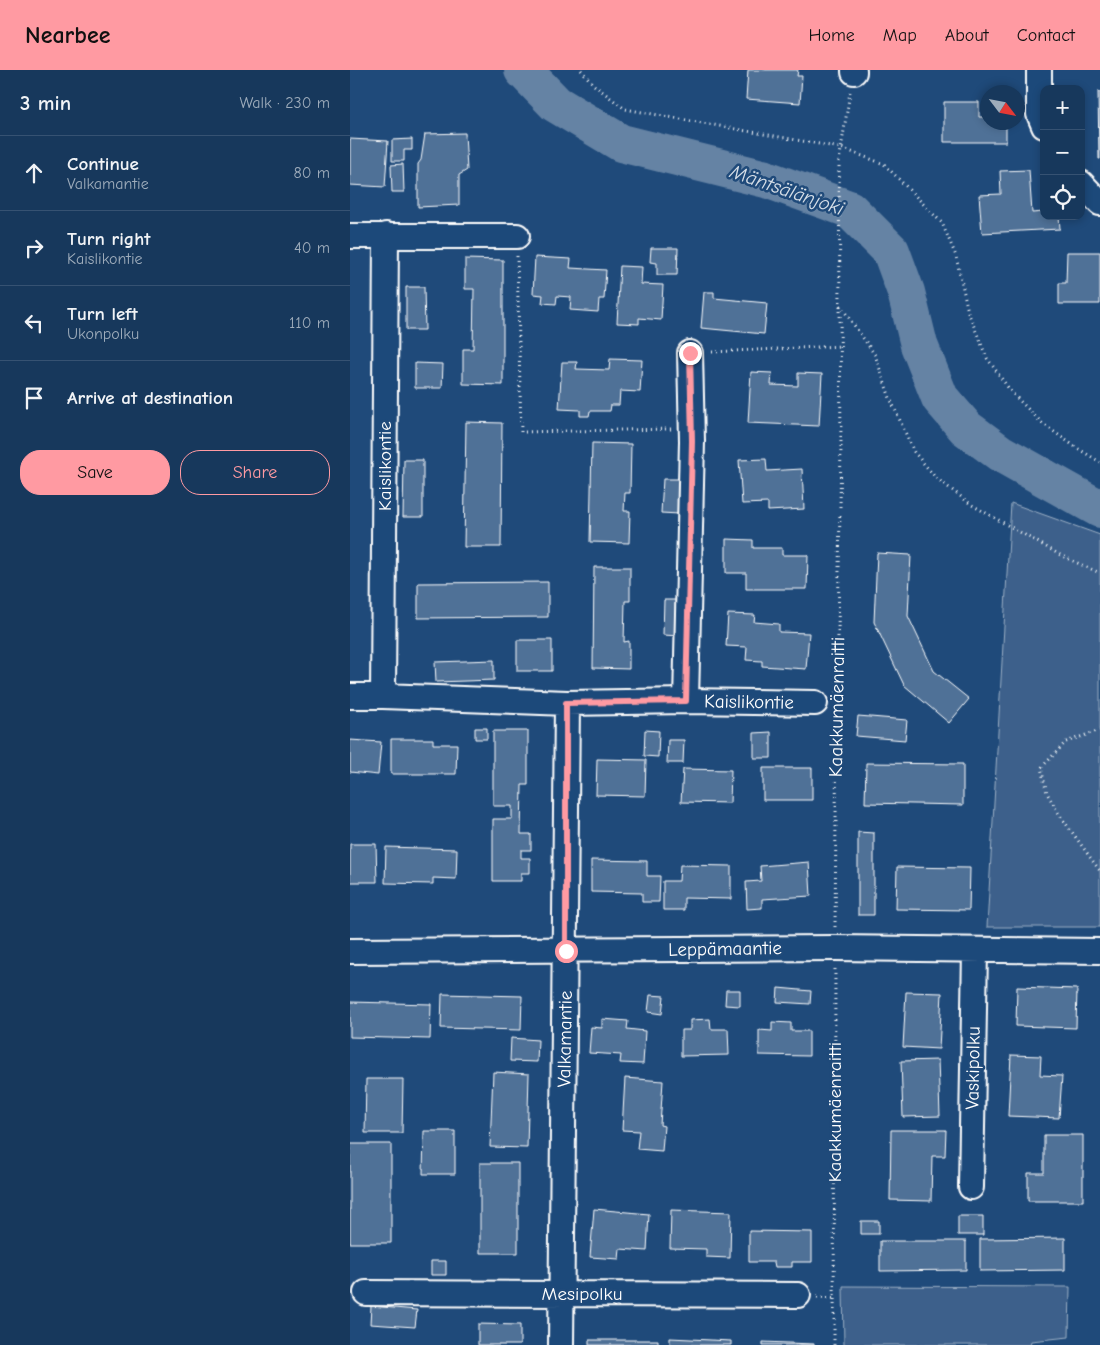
<!DOCTYPE html>
<meta charset="utf-8">
<style>
body{margin:0;font-family:"Comic Neue",sans-serif;background:#244365;color:#f1f3f6}
.controls{position:absolute;right:15px;top:15px;display:grid;overflow:hidden;border-radius:10px;box-shadow:0 2px 8px #0003}
.controls button{width:45px;height:45px;display:grid;place-items:center;padding:0;border:0;border-bottom:1px solid #365272;background:#17385c;color:#f1f3f6;font:25px sans-serif}
.compass{position:absolute;left:630px;top:15px;width:45px;height:45px;border-radius:50%;background:#17385c;box-shadow:0 2px 8px #0003;rotate:122deg}
.stop{position:absolute;width:15px;height:15px;margin:-11px;border:4px solid #ff9aa2;border-radius:50%;background:#fff}
.stop.end{background:#ff9aa2;border-color:#fff;box-shadow:0 1px 5px #0008}
.list{margin:0;padding:0;list-style:none}
h2{display:flex;justify-content:space-between;align-items:center;height:65px;margin:0;padding:0 20px;font-size:21px}
h2 small{font-size:16px;font-weight:400;color:#9eacbb}
.list li{display:grid;grid-template-columns:32px 1fr auto;gap:15px;align-items:center;box-sizing:border-box;height:75px;padding:0 20px;border-top:1px solid #365272}
.list b{display:block;font-size:19px;white-space:nowrap}
.list p{margin:0;font-size:16px;white-space:nowrap;color:#9eacbb}
.list em{font-size:16px;font-style:normal;color:#9eacbb}
.actions{display:flex;gap:10px;padding:15px 20px}
.actions a{flex:1;padding:11px 0;border:1px solid #ff9aa2;border-radius:20px;text-align:center;font-size:18px;color:#ff9aa2}
.actions .main{background:#ff9aa2;color:#111}
.icon{flex:none;width:28px;height:28px;fill:none;stroke:currentColor;stroke-width:2;stroke-linecap:round;stroke-linejoin:round}
.map{position:relative;flex:none;width:750px;height:1275px;overflow:hidden}
header{display:flex;align-items:center;gap:30px;box-sizing:border-box;height:70px;padding:0 25px;background:#ff9aa2;color:#111}
header strong{font-size:24px}
nav{display:flex;gap:28px;margin-inline-start:auto;font-size:18px}
main{display:flex}
aside{flex:1;background:#17385c}
.map>svg:first-child{display:block}
.green{fill:#3c618b;stroke:#9eb0c5}
.lines{fill:none;stroke-linecap:round;stroke-linejoin:round}
.river{stroke:#6583a4;stroke-width:38}
.building{fill:#507197;stroke:#fff}
.street-casing{stroke:#fff;stroke-width:28}
.path{stroke:#fff;stroke-width:3;stroke-dasharray:1 4;stroke-linecap:butt}
.street{stroke:#1f4a7a;stroke-width:24}
.route{stroke:#ff9aa2;stroke-width:6}
.labels{text-anchor:middle;dominant-baseline:central;stroke-width:5;stroke-linejoin:round;paint-order:stroke}
.street-label{font-size:19px;fill:#fff;stroke:#1f4a7a}
.water-label{font-size:20px;font-style:italic;fill:#d8e0e8;stroke:#1f4a7a}
</style>
<header>
<strong>Nearbee</strong>
<nav><a>Home</a><a>Map</a><a>About</a><a>Contact</a></nav>
</header>
<main>
<aside>
<h2>3 min<small>Walk · 230 m</small></h2>
<ul class="list">
<li><svg class="icon" aria-label="ahead" viewBox="0 0 24 24"><path d="M12 20V5M6 11l6-6 6 6"/></svg><div><b>Continue</b><p>Valkamantie</p></div><em>80 m</em></li>
<li><svg class="icon" aria-label="right" viewBox="0 0 24 24"><path d="M7 20v-9h11M14 6l5 5-5 5"/></svg><div><b>Turn right</b><p>Kaislikontie</p></div><em>40 m</em></li>
<li><svg class="icon" aria-label="left" viewBox="0 0 24 24"><path d="M17 20v-9H6M10 6l-5 5 5 5"/></svg><div><b>Turn left</b><p>Ukonpolku</p></div><em>110 m</em></li>
<li><svg class="icon" aria-label="arrive" viewBox="0 0 24 24"><path d="M6 21V4h12l-3 4 3 4H6"/></svg><div><b>Arrive at destination</b></div></li>
</ul>
<div class="actions"><a class="main">Save</a><a>Share</a></div>
</aside>
<div class="map">
<svg width="750" height="1275" viewBox="0 0 750 1275">
<rect width="100%" height="100%" fill="#1f4a7a"/>
<filter id="ink" filterUnits="userSpaceOnUse"><feTurbulence type="fractalNoise" baseFrequency=".02" numOctaves="2"/><feDisplacementMap in="SourceGraphic" scale="10" xChannelSelector="R" yChannelSelector="G"/><feConvolveMatrix kernelMatrix="1 2 1 2 8 2 1 2 1" color-interpolation-filters="sRGB"/></filter>
<g filter="url(#ink)">
<path class="green" d="M661 433 750 465V857H637Z
M493 1216 720 1217 719 1267 681 1271 680 1275H494Z"/>
<g class="lines">
<path class="river" d="M173 0 206 34 271 73 416 109 499 139 541 181 556 222 569 275 590 328 616 358 650 383 750 439"/>
</g>
<path class="building" d="M398 0H448L447 6H452L450 33 396 29Z
M748 22H750V89H749Z
M594 32H629V47H638V52H656V72H594Z
M115 63 117 100 109 105V135L68 137V94L71 90 75 64Z
M0 69 38 71 35 117 0 115Z
M62 69V80H54V91H42V70Z
M53 94 54 122H42L41 95Z
M679 100 682 143 694 142V146H709L710 159 632 163 629 125 651 124 650 101Z
M301 178H328L327 205H307V193L300 192Z
M717 182H750V234H709V213H716Z
M185 187 221 189 220 198 256 200 254 229H249L248 242 220 240 221 227 207 226 206 234 192 233 193 225 183 224Z
M115 189 153 190V315L113 314V279H123L124 219H115Z
M270 196 292 197 291 214 313 215 311 250 289 248V254L267 253Z
M56 217H74L75 260H56Z
M354 222H364V228L417 233 414 264 351 258Z
M260 289 292 290 290 322 270 321 269 335H261L260 341H240L239 346H230V340L209 339 212 292H227L226 299 259 300Z
M65 293 93 294 92 318H65Z
M401 302 422 303 421 315 448 316V303L472 304 469 356 398 353Z
M116 352 152 353 151 477H114Z
M242 373 281 374 280 423H275L274 441H280L279 473 240 472Z
M416 389 417 401 452 399 454 439 418 441V433L392 434 389 390Z
M54 390H73V447H53Z
M313 409H330L329 444 311 443Z
M376 469 403 470V478H432V485H458L457 519H396V503H376Z
M527 483 561 485 558 546 584 601 619 629 599 653 554 615 524 552Z
M244 497H280V531H275L274 572 279 571V599L243 598Z
M198 512V547L68 548V513Z
M314 530H330L329 566 313 565Z
M378 544 405 545 404 552 429 554V562L459 563 456 599 412 596V591L396 590 397 577 376 576Z
M167 570H202V601H167Z
M144 590V610L86 612 85 592Z
M508 646 557 650 555 670 506 666Z
M125 658H137V669H125Z
M295 660 309 661 308 687 294 686Z
M143 661H178V715H172L171 764H181V780H171V788H180V803H171V811H143V749H162V736H143Z
M421 662V688H404V663Z
M41 669H83V674H107L106 704H41Z
M0 670 31 672 28 705 0 702Z
M318 670H334L333 693H317Z
M247 689 296 690 295 726 246 725Z
M516 693 613 694V735L515 733Z
M413 698H462V730H413Z
M333 699 381 700 380 733 331 732Z
M508 762 524 763V845H508Z
M0 774H26L27 812H0Z
M36 777 107 779 106 809 83 808V814L35 813Z
M241 790 297 791V806H310L309 832H292V823L241 822Z
M459 792 461 826 412 829V838L397 839 396 812 411 811 410 796Z
M330 795 381 796V829L334 828V840H313V811H329Z
M547 797 620 798 619 840 546 839Z
M667 917 727 919 726 958 666 956Z
M428 918 461 921 460 934 427 932Z
M376 920H390V936L375 935Z
M556 922 592 923 589 979 553 977Z
M92 924 172 926 171 960 91 958Z
M300 925 314 926 312 944 298 942Z
M0 932 81 934 80 969 0 967Z
M252 949 278 951 277 959 295 961 293 994 270 993 271 985 239 983 241 957 252 958Z
M360 949 361 959H378L379 985 331 986V960H340V950Z
M422 952 441 953V961H459V986L409 985V960L422 961Z
M161 968 188 970 187 992 160 991Z
M661 985 691 986 690 1005 712 1006 709 1048 658 1046Z
M588 990 590 1046 553 1047 551 991Z
M143 1002 179 1004 177 1078 140 1077Z
M275 1008 313 1011 310 1055 314 1056 312 1081 287 1079 289 1061 272 1060Z
M16 1009H53L52 1063H15Z
M541 1060H596L595 1086H582L581 1131 540 1130Z
M74 1061H105V1104H73Z
M694 1065H733V1131H678V1103H694Z
M0 1074H41V1173H0Z
M130 1093H168V1183H130Z
M244 1139 299 1144 297 1181 270 1179 269 1189 240 1187Z
M321 1140 381 1142 380 1188 356 1187V1179L320 1178Z
M608 1146H633V1165H608Z
M511 1151H529V1164H511Z
M399 1161 462 1162V1192H442V1197H425L424 1192H399Z
M715 1168V1200L630 1201V1169Z
M530 1171H616V1200L530 1201Z
M81 1191H96V1205H81Z
M21 1236 67 1240 65 1257 20 1254Z
M128 1254 170 1255V1275H128Z
M320 1268 381 1271V1275H320Z
M239 1270H308V1275H239Z
M413 1272 464 1274V1275H413Z"/>
<g class="lines">
<defs>
<path id="street" d="M689 0V44L694 56
M504 2V0
M731 113 750 133
M36 165 33 626 217 633 336 631 465 633
M0 166H167
M0 626H33
M336 631 342 371 340 283
M0 881 485 878 750 881
M621 1117 625 880
M16 1223 448 1225
M211 1275 217 633"/>
</defs>
<use href="#street" class="street-casing"/>
<path class="path" d="M231 0 244 15 275 39 491 78 534 94 592 153 606 186 618 242 637 288 662 323 693 354 727 378 750 392
M167 186 171 362 321 359
M490 235 525 285 540 328 564 382 586 408 622 435 712 486 750 503
M362 282 491 276
M487 627 491 375 489 92 500 22
M750 660 716 672 691 698 697 723 709 744 750 801
M485 857 487 641
M467 1227 484 1228
M484 1275 485 898"/>
<use href="#street" class="street"/>
</g>
</g>
<g class="lines" filter="url(#ink)">
<path class="route" d="M216 881V633L336 631 342 371 340 283"/>
</g>
<g class="labels">
<g class="street-label">
<text transform="translate(35 396) rotate(-90)">Kaislikontie</text>
<text transform="translate(399 632) rotate(1)">Kaislikontie</text>
<text transform="translate(487 637) rotate(-89)">Kaakkumäenraitti</text>
<text transform="translate(375 879) rotate(-1)">Leppämaantie</text>
<text transform="translate(215 969) rotate(-89)">Valkamantie</text>
<text transform="translate(623 998) rotate(-89)">Vaskipolku</text>
<text transform="translate(485 1042) rotate(-90)">Kaakkumäenraitti</text>
<text x="232" y="1224">Mesipolku</text>
</g>
<g class="water-label">
<text transform="translate(437 120) rotate(19)">Mäntsälänjoki</text>
</g>
</g>
</svg>
<div class="controls">
<button>+</button>
<button>−</button>
<button><svg class="icon" aria-label="locate" viewBox="0 0 24 24"><circle cx="12" cy="12" r="6"/><path d="M12 2v4M12 18v4M2 12h4M18 12h4"/></svg></button>
</div>
<svg class="compass" viewBox="-18 -18 36 36"><path d="M0-13l5 13h-10z" fill="#e53935"/><path d="M0 13l5-13h-10z" fill="#9eacbb"/></svg>
<div class="stop" style="left:216px;top:881px"></div>
<div class="stop end" style="left:340px;top:283px"></div>
</div>
</main>
